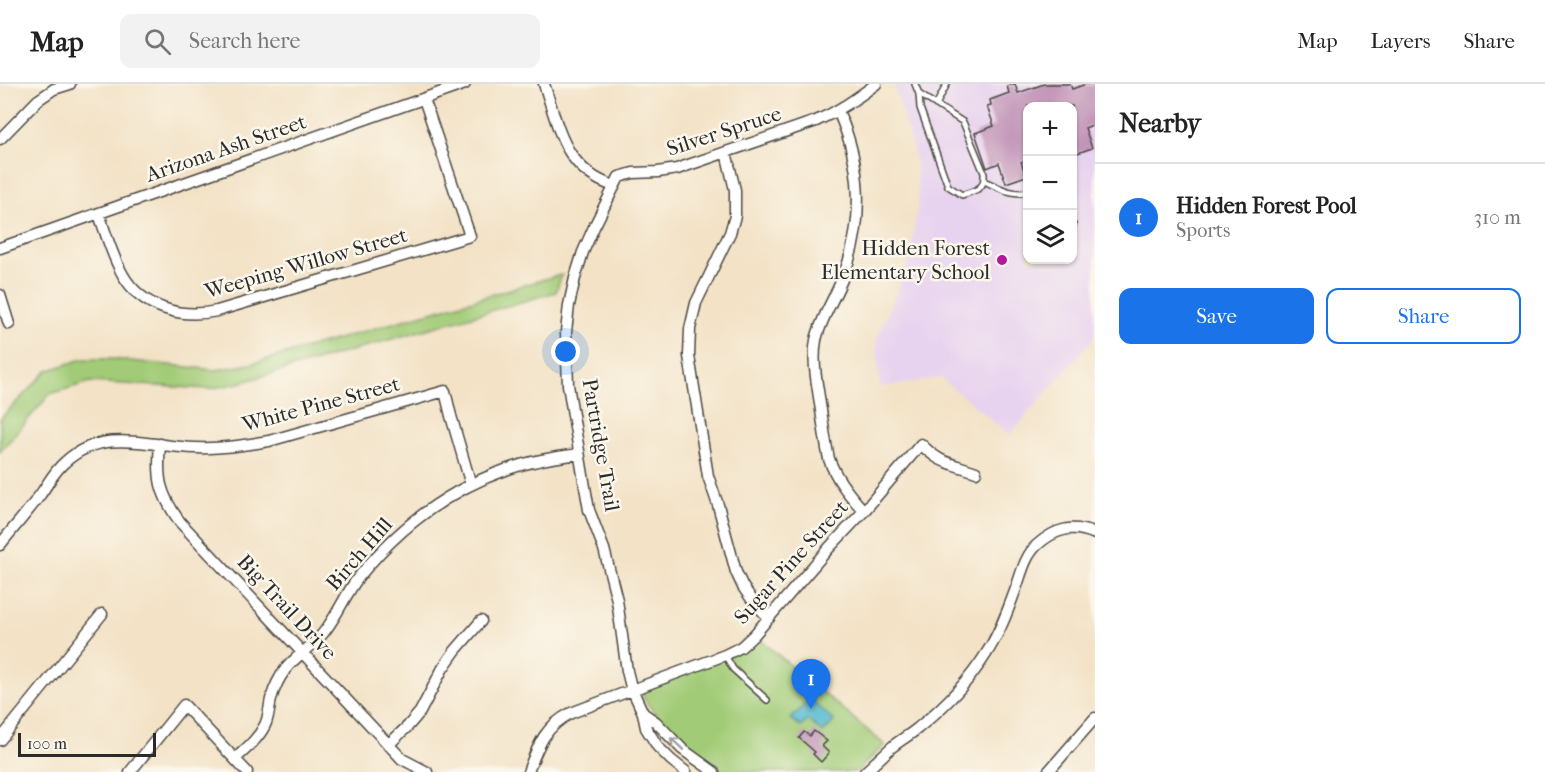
<!DOCTYPE html>
<meta charset="utf-8">
<style>
body{margin:0;font-family:"IM FELL French Canon",serif;background:#f2f2f2;color:#222}
.controls{position:absolute;right:18px;top:18px;display:grid;overflow:hidden;border-radius:12px;box-shadow:0 2px 4px #0004}
.controls button{width:54px;height:54px;display:grid;place-items:center;padding:0;border:0;border-bottom:2px solid #e0e0e0;background:#fff;color:#222;font:30px sans-serif}
.scale{position:absolute;left:18px;bottom:15px;width:138px;box-sizing:border-box;padding-left:6px;border:3px solid #2b2b2b;border-top:0;font-size:16px;line-height:21px;white-space:nowrap;color:#2b2b2b;-webkit-text-stroke:4px #fbf7ec;paint-order:stroke}
.you{position:absolute;left:566px;top:268px;width:21px;height:21px;margin:-15px;border:4px solid #fff;border-radius:50%;background:#1a73e8;box-shadow:0 0 0 9px #1a73e833}
.badge{display:grid;place-items:center;width:39px;height:39px;border-radius:50%;background:#1a73e8;color:#fff;font-size:20px;font-weight:700}
.pin{position:absolute;translate:-50% -50px;filter:drop-shadow(0 2px 3px #0008)}
.pin::after{content:'';position:absolute;top:32px;width:21px;height:18px;background:inherit;clip-path:polygon(0 0,100% 0,50% 100%)}
.list{margin:0;padding:0;list-style:none}
h2{display:flex;justify-content:space-between;align-items:center;height:78px;margin:0;padding:0 24px;font-size:26px}
h2 small{font-size:20px;font-weight:400;color:#767676}
.list li{display:grid;grid-template-columns:39px 1fr auto;gap:18px;align-items:center;box-sizing:border-box;height:108px;padding:0 24px;border-top:2px solid #e0e0e0}
.list b{display:block;font-size:22px;white-space:nowrap}
.list p{margin:0;font-size:20px;white-space:nowrap;color:#767676}
.list em{font-size:20px;font-style:normal;color:#767676}
.actions{display:flex;gap:12px;padding:18px 24px}
.actions a{flex:1;padding:14px 0;border:2px solid #1a73e8;border-radius:12px;text-align:center;font-size:21px;color:#1a73e8}
.actions .main{background:#1a73e8;color:#fff}
.icon{flex:none;width:33px;height:33px;fill:none;stroke:currentColor;stroke-width:2;stroke-linecap:round;stroke-linejoin:round}
.map{position:relative;flex:none;width:1095px;height:688px;overflow:hidden}
header{display:flex;align-items:center;gap:36px;box-sizing:border-box;height:84px;padding:0 30px;background:#fff;border-bottom:2px solid #e0e0e0}
header strong{font-size:28px}
nav{display:flex;gap:33px;margin-inline-start:auto;font-size:21px}
.search{width:420px;height:54px;background:#f2f2f2;display:flex;align-items:center;gap:15px;box-sizing:border-box;padding:0 21px;border-radius:12px;color:#767676;font-size:22px}
main{display:flex}
aside{flex:1;background:#fff}
.map>svg:first-child{display:block}
.built{fill:#e7d2ef;fill-rule:evenodd}
.green{fill:#a1cb76;stroke:#667b50;stroke-width:1.5}
.water{fill:#51bacf;stroke:#3e727d;stroke-width:1.5}
.building{fill:#c194b8}
.lines{fill:none;stroke-linecap:round;stroke-linejoin:round}
.lane-casing{stroke:#494642;stroke-width:8}
.street-casing{stroke:#494642;stroke-width:13}
.lane{stroke:#fff;stroke-width:5}
.street{stroke:#fff;stroke-width:10}
.oneway{stroke:#a0a0a0}
.poi-dot{fill:#b5179e;stroke:#fbf7ec;stroke-width:2}
.labels{text-anchor:middle;dominant-baseline:central;stroke-width:5;stroke-linejoin:round;paint-order:stroke}
.street-label{font-size:21px;fill:#2b2b2b;stroke:#fbf7ec}
.poi-label{font-size:21px;fill:#2b2b2b;stroke:#fbf7ec;text-anchor:end}
</style>
<header>
<strong>Map</strong>
<div class="search"><svg class="icon" aria-label="search" viewBox="0 0 24 24"><circle cx="10" cy="10" r="6"/><path d="M15 15l6 6"/></svg>Search here</div>
<nav><a>Map</a><a>Layers</a><a>Share</a></nav>
</header>
<main>
<div class="map">
<svg width="1095" height="688" viewBox="0 0 1095 688">
<rect width="100%" height="100%" fill="#fbf7ec"/>
<filter id="ink" filterUnits="userSpaceOnUse"><feTurbulence type="fractalNoise" baseFrequency=".0167" numOctaves="2"/><feDisplacementMap in="SourceGraphic" scale="12" xChannelSelector="R" yChannelSelector="G"/><feConvolveMatrix kernelMatrix="1 2 1 2 8 2 1 2 1" color-interpolation-filters="sRGB"/></filter>
<filter id="wash" filterUnits="userSpaceOnUse"><feTurbulence type="fractalNoise" baseFrequency=".008" numOctaves="4" result="noise"/><feDisplacementMap in="SourceGraphic" scale="24" xChannelSelector="R" yChannelSelector="G"/><feGaussianBlur stdDeviation="1.35" result="paint"/><feColorMatrix in="noise" values="0 0 0 0 0 0 0 0 0 0 0 0 0 0 0 0 0 1.4 0 .05"/><feComposite in="paint" operator="in"/></filter>
<g filter="url(#wash)">
<rect width="100%" height="100%" fill="#f3e2c6"/>
<path class="built" d="M894 0H1095V252L1010 351 941 294 880 303 876 257 909 177 918 120 916 77ZM1028 22H1072V176H1028Z"/>
<path class="green" d="M562 191 556 208 239 299 209 305 90 298 50 310 0 368V335L47 287 82 275H112L216 286 251 280 552 193Z
M757 553 885 661 856 688C827 688 797 688 768 688 754 688 739 688 726 688 707 685 649 629 642 610L643 607Z"/>
<path class="water" d="M810 615 834 637 823 649 808 636 801 643 791 635Z"/>
<g id="blocks">
<path class="building" d="M1015 0 1018 9 1044 0H1070L1072 5 1086 0H1095V40L1085 44 1092 64 1072 71V22H1028V76L1021 78 1026 92 1006 99 999 79 987 84 975 49 994 42 987 22 991 21 990 16 1009 9 1007 2Z
M814 647 827 657 822 662 829 669 821 678 813 670 815 668 799 654 804 648 810 652Z"/>
</g>
</g>
<g filter="url(#ink)">
<use href="#blocks" fill-opacity="0" stroke="#494642" stroke-width="1.5"/>
<g class="lines">
<defs>
<path id="lane" d="M915 0 919 10 920 24 948 102 962 111C976 106 985 106 984 89L963 38 919 10
M936 21 947 0
M984 97C998 103 1012 112 1028 108
M1072 141H1073
M725 571 733 585 767 616"/>
<path id="street" d="M544 0C559 44 564 86 614 102
M838 27C862 80 865 138 843 193 835 214 821 234 816 256 812 278 817 298 820 320 823 338 825 357 829 375 836 395 849 411 864 427
M0 55 38 16 54 5 70 0
M726 68 735 106V132L730 149 696 219 690 245 689 272 708 392 718 421 736 488 743 503 753 517 769 534
M99 130C106 150 112 172 123 191 142 224 181 235 217 227L470 152 424 15
M0 164 465 0
M0 211 9 240
M160 360C157 394 159 409 180 438L402 675 427 688
M0 461C13 444 28 428 40 411 48 400 54 387 65 378 105 342 150 363 196 364 221 365 245 361 269 357L445 307 451 332 471 401
M643 629 656 638 682 665 714 688
M0 656 102 530
M388 661 408 642 420 628 443 584 455 567 481 537
M235 675C246 665 258 655 265 641 269 633 269 623 271 615 274 605 279 594 285 586 296 571 313 563 324 548 337 532 345 511 358 494 397 445 448 406 508 385 531 377 555 373 579 370
M130 688 184 621 247 688
M528 688C538 662 544 643 571 629L725 571 741 563 754 551 829 464 864 427 921 360C941 381 952 379 976 388
M686 688 671 676 658 663 646 644 643 629 631 603 627 587 617 516 604 465 589 426 585 403 568 301 566 248 569 221 575 194 583 168 594 143 619 93 633 89 658 88 677 85 816 37C839 27 856 15 876 0
M865 688C874 680 883 671 892 663 900 656 910 651 918 644 945 622 968 599 986 570 999 550 1007 529 1015 507 1021 492 1024 473 1037 461 1055 445 1072 440 1095 450
M1048 688 1095 634"/>
</defs>
<use href="#lane" class="lane-casing"/>
<use href="#street" class="street-casing"/>
<use href="#lane" class="lane"/>
<use href="#street" class="street"/>
</g>
<defs><path id="oneway-shaft" d="M-6 0H5M1.5-3L5.5 0L1.5 3" fill="none" stroke-width="1.6" stroke-linecap="round" stroke-linejoin="round" transform="scale(1.5)"/></defs>
<use class="oneway" href="#oneway-shaft" transform="translate(677 660) rotate(-137)"/>
</g>
<circle class="poi-dot" cx="1002" cy="176" r="6"/>
<g class="labels">
<g class="street-label">
<text transform="translate(724 47) rotate(-18)">Silver Spruce</text>
<text transform="translate(226 64) rotate(-19)">Arizona Ash Street</text>
<text transform="translate(306 179) rotate(-16)">Weeping Willow Street</text>
<text transform="translate(321 320) rotate(-15)">White Pine Street</text>
<text transform="translate(601 361) rotate(80)">Partridge Trail</text>
<text transform="translate(359 470) rotate(-49)">Birch Hill</text>
<text transform="translate(791 478) rotate(-48)">Sugar Pine Street</text>
<text transform="translate(287 523) rotate(47)">Big Trail Drive</text>
</g>
<g class="poi-label">
<text x="990" y="164">Hidden Forest<tspan x="990" dy="24">Elementary School</tspan></text>
</g>
</g>
</svg>
<div class="controls">
<button>+</button>
<button>−</button>
<button><svg class="icon" aria-label="layers" viewBox="0 0 24 24"><path d="M12 4l9 5-9 5-9-5zM3 14l9 5 9-5"/></svg></button>
</div>
<div class="scale">100 m</div>
<div class="you"></div>
<div class="pin badge" style="left:811px;top:625px">1</div>
</div>
<aside>
<h2>Nearby<small></small></h2>
<ul class="list">
<li><span class="badge">1</span><div><b>Hidden Forest Pool</b><p>Sports</p></div><em>310 m</em></li>
</ul>
<div class="actions"><a class="main">Save</a><a>Share</a></div>
</aside>
</main>
